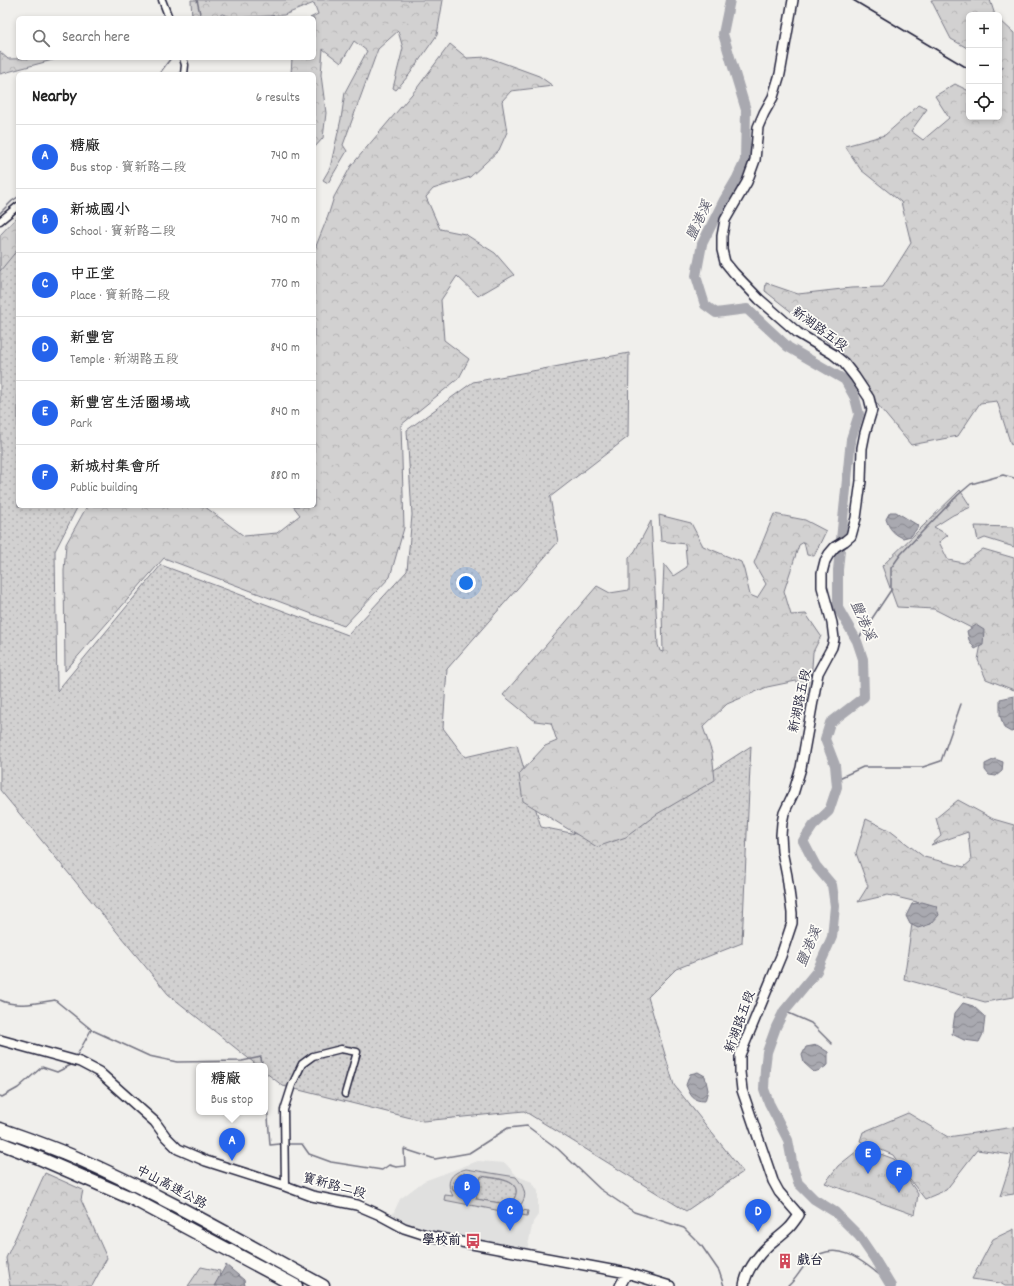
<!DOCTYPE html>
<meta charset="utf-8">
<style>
body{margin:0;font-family:Dekko,"LXGW WenKai TC",sans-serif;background:#f6f6f6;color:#222}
.controls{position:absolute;right:12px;top:12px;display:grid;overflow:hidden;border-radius:6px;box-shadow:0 2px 6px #0003}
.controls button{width:36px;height:36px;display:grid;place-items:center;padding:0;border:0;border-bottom:1px solid #e0e0e0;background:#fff;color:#222;font:20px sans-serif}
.you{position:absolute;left:466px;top:583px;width:14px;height:14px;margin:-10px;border:3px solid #fff;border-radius:50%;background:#1a73e8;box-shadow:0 0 0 6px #1a73e833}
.badge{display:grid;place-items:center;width:26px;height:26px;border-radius:50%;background:#2563eb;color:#fff;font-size:13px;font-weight:700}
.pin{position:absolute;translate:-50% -33px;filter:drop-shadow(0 1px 2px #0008)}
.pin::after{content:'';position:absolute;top:21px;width:14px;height:12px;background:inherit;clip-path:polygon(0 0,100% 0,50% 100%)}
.popup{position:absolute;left:196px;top:1063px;width:72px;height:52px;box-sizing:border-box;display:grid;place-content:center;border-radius:6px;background:#fff;filter:drop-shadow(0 1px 3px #0005);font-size:13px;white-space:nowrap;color:#767676}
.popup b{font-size:15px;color:#222}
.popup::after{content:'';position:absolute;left:50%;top:100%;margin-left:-8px;border:8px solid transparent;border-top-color:#fff}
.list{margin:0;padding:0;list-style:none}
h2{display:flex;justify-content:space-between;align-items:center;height:52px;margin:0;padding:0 16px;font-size:17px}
h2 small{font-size:13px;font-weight:400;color:#767676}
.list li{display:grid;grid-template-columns:26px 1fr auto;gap:12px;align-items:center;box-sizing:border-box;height:64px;padding:0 16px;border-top:1px solid #e0e0e0}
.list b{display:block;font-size:15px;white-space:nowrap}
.list p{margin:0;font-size:13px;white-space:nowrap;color:#767676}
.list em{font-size:13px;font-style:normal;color:#767676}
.icon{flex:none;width:22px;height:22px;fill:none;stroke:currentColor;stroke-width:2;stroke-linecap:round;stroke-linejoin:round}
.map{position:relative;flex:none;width:1014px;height:1286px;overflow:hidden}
.search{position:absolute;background:#fff;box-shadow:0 2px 6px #0003;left:16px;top:16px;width:300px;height:44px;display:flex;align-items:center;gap:10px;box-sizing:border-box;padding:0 14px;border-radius:6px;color:#767676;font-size:15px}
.panel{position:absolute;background:#fff;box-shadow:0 2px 6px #0003;left:16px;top:72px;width:300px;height:436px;border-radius:6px}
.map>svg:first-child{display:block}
.built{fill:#e0e0df}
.grass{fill:url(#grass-dots);stroke:#7a7a86}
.forest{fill:url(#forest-crowns);stroke:#7a7a86}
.park{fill:url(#park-tufts);stroke:#7a7a86}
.pitch{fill:#d2d1d1;stroke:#7a7a86;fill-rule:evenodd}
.water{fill:url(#water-waves);stroke:#737381}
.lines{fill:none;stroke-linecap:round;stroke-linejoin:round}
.stream{stroke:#737381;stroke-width:1.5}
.river{stroke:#a9a9b0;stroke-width:10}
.street-casing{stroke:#22223b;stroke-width:9}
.secondary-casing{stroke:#22223b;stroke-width:12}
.highway-casing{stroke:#22223b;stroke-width:15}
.street{stroke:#fdfcf7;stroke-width:6}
.secondary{stroke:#fdfcf7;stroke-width:9}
.highway{stroke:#fdfcf7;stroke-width:12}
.rail{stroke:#22223b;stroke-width:1.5}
.labels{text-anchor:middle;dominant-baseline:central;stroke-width:3.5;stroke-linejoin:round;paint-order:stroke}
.street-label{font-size:13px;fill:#22223b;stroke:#fdfcf7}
.poi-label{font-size:13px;font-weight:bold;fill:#22223b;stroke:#fdfcf7;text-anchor:end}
.water-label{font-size:14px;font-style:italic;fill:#58586a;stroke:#fdfcf7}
</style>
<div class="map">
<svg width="1014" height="1286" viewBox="0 0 1014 1286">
<defs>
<pattern id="grass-dots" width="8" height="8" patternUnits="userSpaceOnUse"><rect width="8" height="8" fill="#d2d1d1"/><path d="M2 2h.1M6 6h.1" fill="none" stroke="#b4b3b4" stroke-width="1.8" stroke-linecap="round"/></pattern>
<pattern id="forest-crowns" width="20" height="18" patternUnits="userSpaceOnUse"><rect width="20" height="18" fill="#d2d1d1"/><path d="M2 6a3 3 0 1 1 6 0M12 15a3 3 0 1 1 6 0" fill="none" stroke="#b4b3b4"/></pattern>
<pattern id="park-tufts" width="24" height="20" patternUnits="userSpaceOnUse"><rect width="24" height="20" fill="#d2d1d1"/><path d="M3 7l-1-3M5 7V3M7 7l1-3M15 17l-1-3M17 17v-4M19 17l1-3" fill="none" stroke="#b4b3b4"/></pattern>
<pattern id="water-waves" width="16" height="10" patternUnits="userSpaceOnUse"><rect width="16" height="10" fill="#a9a9b0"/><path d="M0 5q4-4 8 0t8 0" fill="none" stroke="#898990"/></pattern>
</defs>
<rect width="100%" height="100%" fill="#f0efec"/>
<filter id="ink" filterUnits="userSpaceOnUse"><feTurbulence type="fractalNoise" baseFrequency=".025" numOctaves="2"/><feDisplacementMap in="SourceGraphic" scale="8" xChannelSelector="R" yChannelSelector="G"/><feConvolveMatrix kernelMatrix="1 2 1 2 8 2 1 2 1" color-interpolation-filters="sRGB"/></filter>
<g filter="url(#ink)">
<path class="built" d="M478 1161 505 1163 517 1176 532 1182 538 1191V1215L533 1222 527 1250 413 1228 392 1216 400 1199 424 1181Z"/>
<path class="grass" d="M18 237V506H78L55 551 57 691 161 565 348 635 407 571 412 515 407 430 473 382 629 353 628 437 550 497 558 542 447 669 443 728 465 757 517 745 541 827 606 840 751 746 742 943 676 969 648 997 674 1085 743 1172 686 1211 524 1111 423 1121 283 1086 265 1072V1066H258L168 994 0 790V257Z
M464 1173H467L463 1196C447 1192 450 1177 464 1173Z
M481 1176C494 1179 525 1179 514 1199L506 1204 476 1199Z"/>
<path class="forest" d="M191 0H443L437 35 409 75 396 90 393 88 403 48 398 31 378 49 343 145 347 151 328 183 323 180 330 168 341 119 345 92 367 51 354 41 341 63 323 49 321 75 326 113 323 138 314 148V74H291L292 58H314V18H310L318 14 314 3 284 15 235 18 222 14 216 18H192Z
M931 0H990L995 15H969V49L951 39Z
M999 19 1014 33V260H1013L1014 275V443L1011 445 997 401 980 403 958 436 911 445 881 409 850 366 817 332 765 291 766 283 798 294 851 288 883 287 911 243 901 202 861 170 845 146 885 135 919 105 927 109 911 131 923 140 949 118 935 96 955 84 969 91V117H999V72L1004 67 999 65Z
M450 44 467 58 487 57 539 76 553 86 511 91 502 101 507 132 499 150 470 177 433 189 426 197 440 229 465 234 495 253 514 275 478 296 457 276 441 300 444 340 469 359 459 378 401 425 404 528 390 577 344 626 164 558 65 671 64 571 66 544 87 506H204L244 536 277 533 300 515 293 506H314V251L328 216 334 197 351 166 417 88Z
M0 52 8 59 60 58 0 74Z
M18 216V249L0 271V235Z
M960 490 971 507 953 515 934 527 948 535 939 542 948 560 964 563 983 549 1014 558V690L986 679 978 660 983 634 934 609 897 607 882 566Z
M774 514 805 520 826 531 814 556 807 555 804 542 799 545 784 591 791 615 806 614 821 636 813 652 810 697 796 681 767 687 727 704 703 727 712 753 715 780 657 814 626 837 597 847 523 801 519 774 545 746 557 741 551 723 535 721 503 695 597 586 610 593 629 590V558L635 551 651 521 658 645 660 651 663 652 662 610 664 564 673 576 687 567 685 544 661 541 659 515 691 523 703 546 741 562 744 570 750 595 757 598 766 584 754 563Z
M975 526 1014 527V547L985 538 978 541Z
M958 800 993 819 1014 825V997L985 1002 904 979 912 924 925 915 917 902 888 895 858 902 868 886 856 853 866 819 889 830 924 857 964 867 971 861 968 832 931 845 941 836 936 818Z
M908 1113 948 1137 1014 1127V1194L1000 1196 1010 1165 1012 1155 977 1150 946 1190 925 1199 910 1180 893 1155 860 1141 863 1132Z
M45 1173 83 1190 81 1200 107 1258 92 1286H10L6 1258Z
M1014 1229V1286H1005L1000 1283 972 1279 993 1239Z
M201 1267 220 1271 218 1286H188Z"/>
<path class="park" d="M862 1147 894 1159 918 1194 915 1215 825 1183 838 1166Z"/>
<path class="pitch" d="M466 1169 516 1177C521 1183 528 1193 523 1201 522 1204 519 1206 517 1209L528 1211 527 1216 444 1200 445 1195 453 1196C445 1182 450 1173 466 1169ZM464 1173 467 1174 463 1196C447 1193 450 1177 464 1173ZM481 1176C494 1178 525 1179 514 1199L506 1204 476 1199Z"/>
<path class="water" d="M890 512H896L919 526 911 536 903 538C894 534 889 529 886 519Z
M976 625 984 630 983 645 975 649 969 640 967 631Z
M1014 696V731L1011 732 1004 728 1000 715V699Z
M995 759 1003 762 1002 771 996 776 989 775 985 770V764Z
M922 902 936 906 939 915 931 924 918 928 910 924 906 916 912 904Z
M963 1003 973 1006 985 1017 983 1034 979 1042 964 1040 952 1034 955 1013Z
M817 1045 828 1052V1065L820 1070 814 1072 804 1063 802 1055 806 1047Z
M698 1072 705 1076 708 1090 705 1101C692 1101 691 1096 686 1085L690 1074Z
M226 1265 244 1280 245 1286H214Z"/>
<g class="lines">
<path class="stream" d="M197 0 201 18
M159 74 171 58
M0 213 12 201 18 197
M857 641 891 590V568L901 554 921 533 958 495 971 484 1003 475 1014 478
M837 779 863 767H923L941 761 961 704
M0 1000C16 1008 37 1003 55 1000L92 1030 149 1056 177 1062 242 1061 261 1057 262 1066
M784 1011 811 1023 832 1044
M76 1057 91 1030
M265 1095 267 1103 270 1145 280 1144
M0 1096 2 1097 18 1088 42 1067 57 1072 71 1065 72 1063
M289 1144H302L309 1154 331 1162 382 1170 389 1165 396 1167 405 1166 404 1149 435 1159 469 1153 508 1128 527 1126 558 1149 600 1189 634 1212 684 1228 701 1245 719 1271 724 1286
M788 1286C797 1279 802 1266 810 1260 839 1237 866 1264 888 1282"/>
<path class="river" d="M730 0 723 34 746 110 745 161 737 178 724 200 702 244 696 276 705 305 716 313 747 309 788 347 845 380 855 398 859 414 851 439 838 570V608L857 641 863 659 864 697 830 723 825 739 835 765 837 787 829 811 813 826 803 841 816 866 832 885 835 906 832 937 817 971 784 1011 776 1027 767 1052 765 1069 764 1089 769 1103 788 1140 793 1167 798 1183 814 1199 835 1212 859 1236 874 1258 891 1286"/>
<defs>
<path id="street" d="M162 0 169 18
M183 58 185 65 184 74
M0 221 18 206
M285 1186 284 1110 292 1085 302 1064 313 1056 341 1049 357 1052 345 1094"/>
<path id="secondary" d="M0 1040 80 1062 99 1072 155 1122 166 1137 178 1149 206 1161 285 1186 312 1196 357 1205 378 1214 404 1228 429 1236 627 1273 670 1286
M620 1286 627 1273
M744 1286C746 1269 762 1250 775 1240 780 1236 785 1232 789 1228 793 1224 796 1219 799 1215L779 1192 773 1181 742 1090 740 1072V1055L781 956 792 923V913L787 876 782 851 781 835 782 823 784 813 793 794 801 768 818 673 832 647 834 639 832 623 822 587V573L825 561 829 554 835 547 845 541 851 536 856 518 861 481 862 448 865 433 872 410 869 398 855 377 844 363 833 354 798 333 759 299 734 273 725 262 722 250V236L725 220 747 182 755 160 758 127 764 113 773 97 780 74 793 0"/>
<path id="highway" d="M0 1129C26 1138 52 1147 77 1158 162 1195 242 1242 323 1286
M0 1143 39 1158 131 1198 296 1286"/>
</defs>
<use href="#street" class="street-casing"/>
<use href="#secondary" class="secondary-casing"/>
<use href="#highway" class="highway-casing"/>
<use href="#street" class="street"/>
<use href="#secondary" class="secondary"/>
<use href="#highway" class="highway"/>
<path class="rail" d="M853 0 969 69"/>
</g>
</g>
<defs>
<symbol id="bus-bare" viewBox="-9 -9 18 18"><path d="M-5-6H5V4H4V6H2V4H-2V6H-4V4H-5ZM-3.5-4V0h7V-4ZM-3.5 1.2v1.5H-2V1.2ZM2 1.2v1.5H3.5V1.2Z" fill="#d1495b" stroke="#fdfcf7" stroke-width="2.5" paint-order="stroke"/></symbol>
<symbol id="building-bare" viewBox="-9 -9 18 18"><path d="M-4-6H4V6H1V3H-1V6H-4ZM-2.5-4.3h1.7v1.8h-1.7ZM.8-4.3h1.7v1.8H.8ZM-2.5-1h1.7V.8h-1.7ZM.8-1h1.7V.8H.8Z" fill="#d1495b" stroke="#fdfcf7" stroke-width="2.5" paint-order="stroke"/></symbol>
</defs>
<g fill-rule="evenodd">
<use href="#bus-bare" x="462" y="1230" width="22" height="22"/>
<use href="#building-bare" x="774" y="1250" width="22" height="22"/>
</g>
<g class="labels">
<g class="street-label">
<text transform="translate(819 330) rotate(36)">新湖路五段</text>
<text transform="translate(801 701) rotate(-78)">新湖路五段</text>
<text transform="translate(741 1022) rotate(-70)">新湖路五段</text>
<text transform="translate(334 1187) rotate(15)">寶新路二段</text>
<text transform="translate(171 1188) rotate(28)">中山高速公路</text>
</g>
<g class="poi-label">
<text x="461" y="1241">學校前</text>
<text x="797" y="1261" text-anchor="start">戲台</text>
</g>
<g class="water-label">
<text transform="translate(700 221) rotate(-65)">鹽港溪</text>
<text transform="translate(862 621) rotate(66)">鹽港溪</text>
<text transform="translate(810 947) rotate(-67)">鹽港溪</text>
</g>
</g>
</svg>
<div class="controls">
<button>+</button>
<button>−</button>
<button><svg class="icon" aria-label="locate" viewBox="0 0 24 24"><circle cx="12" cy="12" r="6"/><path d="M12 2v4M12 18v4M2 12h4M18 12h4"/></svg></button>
</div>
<div class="you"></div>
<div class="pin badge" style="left:232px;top:1161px">A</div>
<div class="popup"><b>糖廠</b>Bus stop</div>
<div class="pin badge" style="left:467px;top:1207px">B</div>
<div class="pin badge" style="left:510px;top:1231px">C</div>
<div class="pin badge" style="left:758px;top:1232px">D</div>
<div class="pin badge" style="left:868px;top:1174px">E</div>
<div class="pin badge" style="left:899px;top:1193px">F</div>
<div class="search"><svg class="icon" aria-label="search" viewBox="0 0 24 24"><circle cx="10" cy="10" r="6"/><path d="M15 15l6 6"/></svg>Search here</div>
<section class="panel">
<h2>Nearby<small>6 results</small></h2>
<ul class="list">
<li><span class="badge">A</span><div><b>糖廠</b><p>Bus stop · 寶新路二段</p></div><em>740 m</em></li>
<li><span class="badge">B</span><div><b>新城國小</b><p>School · 寶新路二段</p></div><em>740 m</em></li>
<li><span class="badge">C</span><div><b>中正堂</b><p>Place · 寶新路二段</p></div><em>770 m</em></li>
<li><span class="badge">D</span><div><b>新豐宮</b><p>Temple · 新湖路五段</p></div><em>840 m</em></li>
<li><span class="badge">E</span><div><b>新豐宮生活圈場域</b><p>Park</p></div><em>840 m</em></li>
<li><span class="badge">F</span><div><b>新城村集會所</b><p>Public building</p></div><em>880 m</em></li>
</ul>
</section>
</div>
